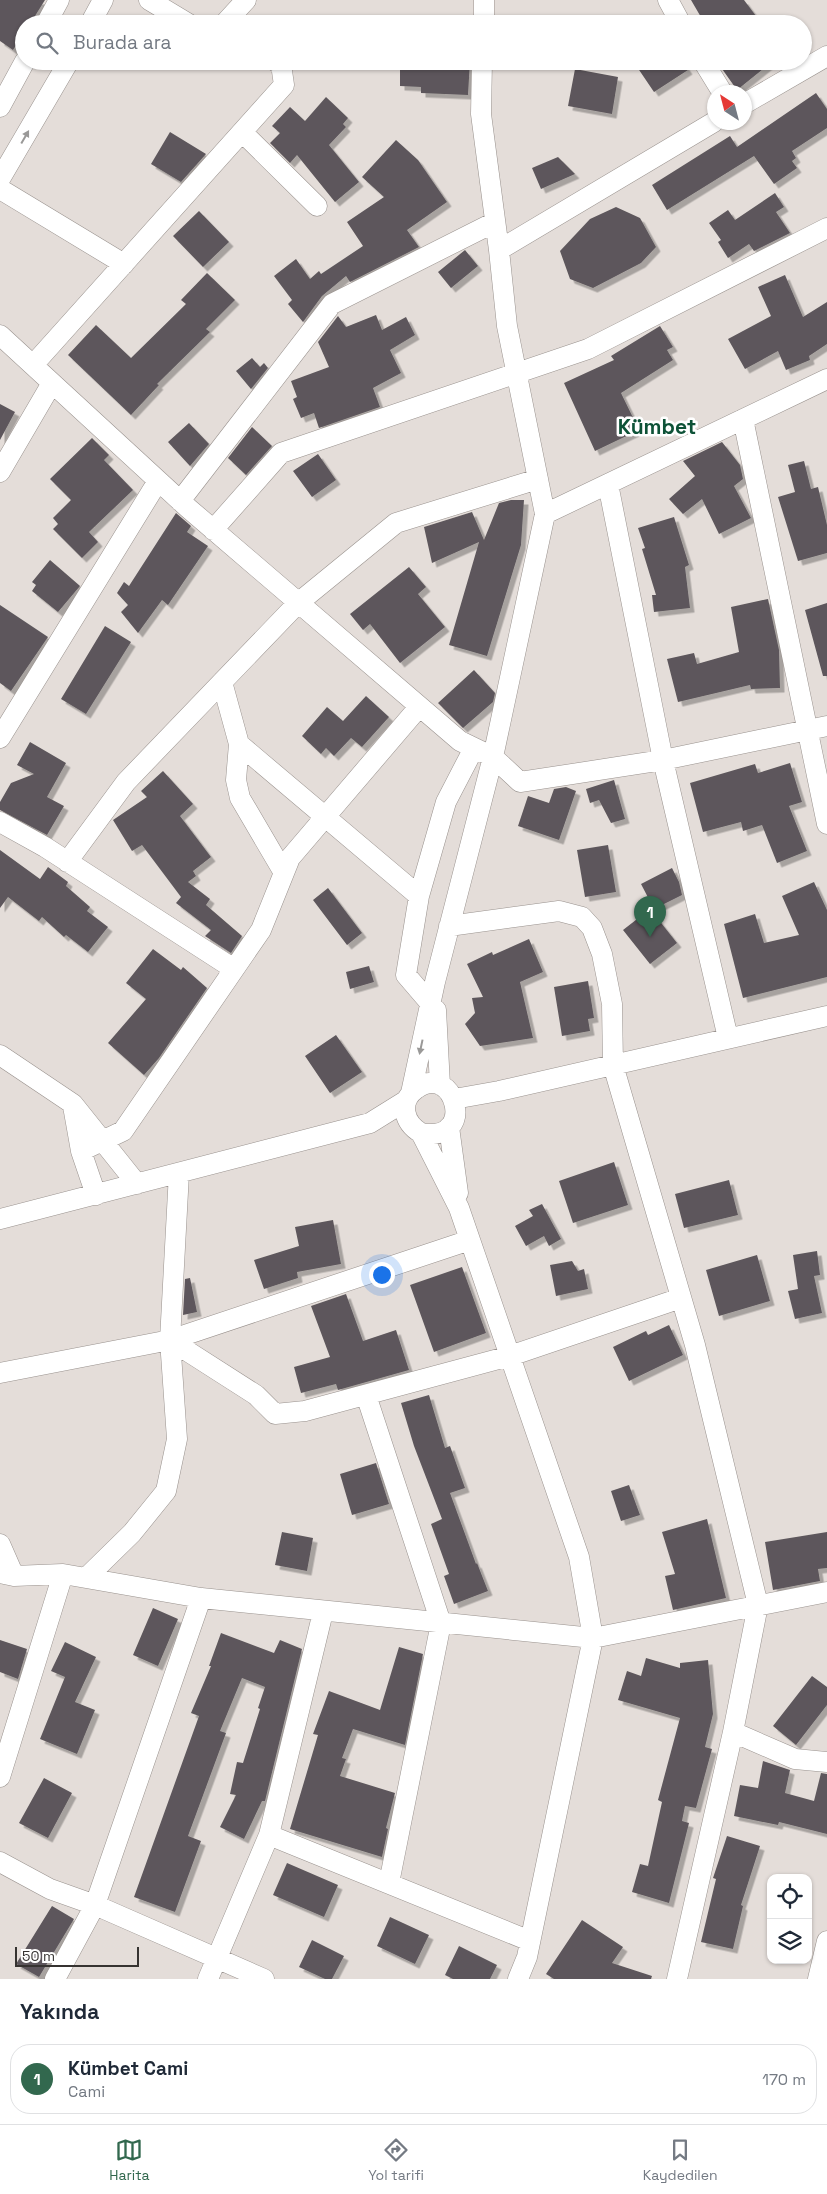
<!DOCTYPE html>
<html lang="tr">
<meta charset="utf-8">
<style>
body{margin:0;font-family:"Space Grotesk",sans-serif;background:#f6f6f7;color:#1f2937}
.controls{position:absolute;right:15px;bottom:15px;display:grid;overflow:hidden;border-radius:10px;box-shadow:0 1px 4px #0004}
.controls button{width:45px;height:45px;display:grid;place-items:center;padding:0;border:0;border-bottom:1px solid #e0e1e3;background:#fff;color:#1f2937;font:25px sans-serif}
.compass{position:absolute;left:707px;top:85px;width:45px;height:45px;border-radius:50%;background:#fff;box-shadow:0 1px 4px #0004;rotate:324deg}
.scale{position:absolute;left:15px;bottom:12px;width:124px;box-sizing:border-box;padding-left:5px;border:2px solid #363331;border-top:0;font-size:14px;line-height:18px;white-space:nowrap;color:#363331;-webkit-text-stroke:4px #fff;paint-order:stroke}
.you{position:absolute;left:381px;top:1274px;width:18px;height:18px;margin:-12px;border:4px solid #fff;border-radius:50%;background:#1a73e8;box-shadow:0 0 0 8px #1a73e833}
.badge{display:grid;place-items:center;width:32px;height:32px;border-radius:50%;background:#32684e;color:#fff;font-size:16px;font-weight:700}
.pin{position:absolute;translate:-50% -41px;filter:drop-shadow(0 1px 2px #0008)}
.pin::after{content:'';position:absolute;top:26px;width:18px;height:15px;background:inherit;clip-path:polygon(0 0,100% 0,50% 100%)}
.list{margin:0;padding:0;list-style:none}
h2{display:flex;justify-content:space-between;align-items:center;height:65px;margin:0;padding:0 20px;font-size:21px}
h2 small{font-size:16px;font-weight:400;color:#747a83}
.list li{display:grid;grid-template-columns:32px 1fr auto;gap:15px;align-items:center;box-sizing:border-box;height:70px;margin:0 10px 10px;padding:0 10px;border:1px solid #e0e1e3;border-radius:20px}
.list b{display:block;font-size:19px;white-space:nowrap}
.list p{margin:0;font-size:16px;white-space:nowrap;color:#747a83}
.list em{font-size:16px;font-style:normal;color:#747a83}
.icon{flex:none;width:28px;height:28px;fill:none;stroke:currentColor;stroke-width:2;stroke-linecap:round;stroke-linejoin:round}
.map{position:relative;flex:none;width:827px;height:1979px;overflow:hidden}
.search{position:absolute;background:#fff;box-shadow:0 1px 4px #0004;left:15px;right:15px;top:15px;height:55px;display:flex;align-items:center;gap:12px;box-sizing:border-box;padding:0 18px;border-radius:28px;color:#747a83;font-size:19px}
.sheet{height:145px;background:#fff}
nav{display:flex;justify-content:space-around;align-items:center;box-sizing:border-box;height:70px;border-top:1px solid #e0e1e3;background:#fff;font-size:14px;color:#747a83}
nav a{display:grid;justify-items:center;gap:2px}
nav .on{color:#32684e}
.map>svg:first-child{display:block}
.building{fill:#5d575b;filter:url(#shadow)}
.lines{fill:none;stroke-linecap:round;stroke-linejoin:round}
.minor-casing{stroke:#99928e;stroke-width:21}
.minor{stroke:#fff;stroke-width:20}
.oneway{fill:#9a9998}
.labels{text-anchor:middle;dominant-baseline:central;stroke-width:5;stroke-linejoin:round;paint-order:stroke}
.district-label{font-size:21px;font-weight:bold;fill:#0e5237;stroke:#fff}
</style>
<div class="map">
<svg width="827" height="1979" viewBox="0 0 827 1979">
<defs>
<filter id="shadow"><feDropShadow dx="4.5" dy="4.5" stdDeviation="0" flood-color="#0004"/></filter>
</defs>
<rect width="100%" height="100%" fill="#e4ddd9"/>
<path class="building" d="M0 0H45L30 24H24V33L13 50 0 41Z
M691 0H744L762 24H705Z
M400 61H470L468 95 421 93V87L400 86Z
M633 61H682L688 70 654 92Z
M726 61H773L737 90 720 66Z
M575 69 618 77 612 114 568 106Z
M816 93 827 109V128L792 151 796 158 792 161 797 168 774 184 754 156 667 210 652 185 730 136 737 147Z
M326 97 348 118 343 124 346 127 329 145 359 182 335 202 297 155 290 163 270 143 280 133 272 126 290 107 305 121Z
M170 132 206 154 181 182 151 164Z
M396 140 418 160 447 202 407 230 419 247 350 282 346 276 322 296 303 322 288 304 292 300 274 276 296 259 310 279 319 271 321 274 363 246 347 222 384 197 362 177Z
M558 157 575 174 541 189 532 168Z
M775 193 784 207 776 212 790 233 754 251 749 244 728 258 718 242 721 240 709 223 728 210 735 220Z
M616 207 640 218 656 247 641 263 593 288 570 279 560 251 590 219Z
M199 211 229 242 203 267 173 236Z
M465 250 478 266 451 288 438 272Z
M207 273 235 300 206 329 210 332 157 384 159 385 131 415 68 355 96 325 131 358 186 304 181 300Z
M785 275 803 317 827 302V344L809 356 810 360 786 370 778 351 745 369 728 339 771 316 758 287Z
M376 315 382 330 406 317 415 335 390 350 401 373 373 388 380 407 319 428 314 413 301 418 293 399 297 397 291 381 329 367 318 342 338 316 346 327Z
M660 326 673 347 667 350 673 360 621 393 639 430 595 451 564 383 614 360 611 356Z
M252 358 260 367 264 363 268 368 251 389 236 371Z
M0 404 15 412 0 440Z
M189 423 209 444 190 466 168 442Z
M252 427 272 446 246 475 228 458Z
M92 438 109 455 104 460 133 490 89 532 98 542 82 558 53 529 58 524 53 518 71 500 50 479Z
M722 442 740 465 743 479 734 486 751 518 719 534 702 499 683 514 669 499 695 476 683 461Z
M318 454 336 480 312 497 293 471Z
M804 461 811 489 818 487 827 525V553L798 561 778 497 795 492 788 465Z
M511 500H524L521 545 487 656 449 645 479 542 432 563 424 527 472 512 484 540 499 503Z
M176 513 191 526 187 532 208 546 168 605 162 600 138 633 121 612 128 605 117 593 124 582 129 586Z
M674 517 689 565 685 567 690 608 654 612 652 595H656L642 549 645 548 638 528Z
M50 560 80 586 58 612 32 591 36 585 32 582Z
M409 567 426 587 418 594 445 627 400 663 370 624 363 630 350 614Z
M768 599 779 650 780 688 751 689 750 685 678 702 667 659 694 653 697 664 739 652 731 607Z
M827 603V676H823L805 610Z
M0 605 48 637 11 691 0 683Z
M105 626 131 642 86 714 61 699Z
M474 670 495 693 493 702 463 728 438 703Z
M366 696 389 717 362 747 351 738 334 756 326 748 321 754 302 736 327 707 343 721Z
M30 742 66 763 47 797 64 806 47 835 0 810V802L11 783 34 774 17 765Z
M790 763 802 802 789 806 807 851 777 863 762 825 743 831 741 822 703 832 690 783 755 764 758 773Z
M163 771 193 804 180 816 211 857 193 871 196 876 188 882 210 899 206 905 242 936 231 953 205 936 211 930 176 903 181 897 142 845 132 851 113 820 147 797 141 791Z
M614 780 625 819 611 823 599 800 590 803 586 789Z
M566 787 576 791 559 840 518 826 528 796 549 803 554 789Z
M608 845 616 892 585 897 577 850Z
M0 850 40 879 48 867 68 882 66 886 90 907 87 911 108 927 88 952 66 935 64 937 42 917 39 921 8 897 0 908Z
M672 868 679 882 682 895 654 909 641 884Z
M814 882 827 910V977L743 998 724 924 755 914 764 943 799 935 782 896Z
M328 888 362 933 347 945 313 900Z
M650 909 677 943 650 964 623 930Z
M529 939 543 972 520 982 533 1038 480 1046 465 1024 475 1013 472 998 483 997 467 964 492 952 493 955Z
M153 949 181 970 183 967 207 988 159 1058 144 1075 108 1043 146 999 126 983Z
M369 966 374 982 350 989 346 972Z
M588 981 594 1018 588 1019 590 1031 562 1036 554 987Z
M336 1035 362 1072 330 1093 305 1056Z
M614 1162 628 1205 573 1223 559 1181Z
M729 1180 738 1215 684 1228 675 1194Z
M542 1204 561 1239 549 1246 544 1236 526 1246 515 1226 533 1216 529 1210Z
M333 1220 341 1264 297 1272 298 1278 264 1289 254 1260 299 1246 295 1227Z
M817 1251 820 1275 814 1276 822 1313 795 1319 788 1291 798 1289 793 1255Z
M757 1255 770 1301 719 1316 706 1270Z
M572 1261 578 1271 584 1269 588 1289 556 1296 550 1265Z
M462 1267 486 1333 434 1352 410 1285Z
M190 1278 197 1312 183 1315 185 1279Z
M346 1294 363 1341 396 1330 409 1370 338 1390 336 1384 301 1393 294 1367 330 1357 311 1306Z
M669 1325 683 1355 629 1381 613 1347 646 1331 648 1335Z
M429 1395 445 1448 450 1446 465 1488 450 1493 476 1564 477 1563 488 1591 454 1604 444 1576 449 1574 431 1524 442 1519 414 1446 401 1403Z
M376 1463 389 1504 352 1515 340 1474Z
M629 1485 640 1515 621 1521 611 1491Z
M707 1519 726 1598 673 1610 665 1576 675 1574 662 1532Z
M282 1532 313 1538 307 1571 275 1565Z
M827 1532V1568L818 1569 820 1581 773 1590 765 1542Z
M153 1608 178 1619 158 1666 133 1655Z
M221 1633 274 1653 280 1640 302 1649 265 1801H262L244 1839 220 1827 236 1795 230 1794 237 1762 243 1763 260 1709 258 1708 265 1687 242 1678 220 1731 226 1733 188 1836 201 1841 175 1912 134 1897 199 1716 191 1713 211 1666H209Z
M0 1640 27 1649 18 1679 0 1672Z
M65 1642 96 1657 75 1702 95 1710 77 1754 40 1739 65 1677 51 1671Z
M399 1647 423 1654 405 1745 353 1729 342 1758 346 1759 340 1776 395 1793 386 1828 388 1829 382 1857 290 1829 318 1735 313 1734 329 1691 380 1710Z
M646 1658 680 1668V1663L708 1660 713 1714 705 1747 712 1749 696 1808 685 1806 682 1821 689 1823 669 1903 632 1892 640 1864 648 1866 662 1802 658 1800 680 1718 618 1700 627 1671 641 1676Z
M812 1676 827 1687V1705L796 1745 773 1726Z
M763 1761 790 1770 785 1793 814 1801 821 1773 827 1774V1834L779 1822 778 1825 734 1816 740 1785 758 1788Z
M44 1778 72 1793 48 1838 19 1823Z
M727 1836 760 1846 741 1905 743 1906 733 1949 701 1942 716 1879 713 1878Z
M287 1863 338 1885 324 1917 273 1895Z
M52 1906 74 1919 39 1977 16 1964Z
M390 1917 429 1935 415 1964 377 1946Z
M582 1920 623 1947 612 1963 652 1976 651 1979H554L546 1974Z
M312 1940 344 1956 332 1979H325L299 1967Z
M459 1946 497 1965 490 1979H453L445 1975Z"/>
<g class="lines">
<defs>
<path id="minor" d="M149 0 189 24
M668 0 681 24
M46 24 59 0
M90 24 103 0
M224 24 246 0
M484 24V0
M703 61 722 92
M744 104 827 56
M0 107 25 61
M242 132 317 206
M0 179 69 61
M0 189 124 264
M499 250 714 122
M0 335 188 508 460 741 493 757 520 782 663 760 827 726
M33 365 284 85 281 64 275 61
M743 419 827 824
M0 472 52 383
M608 484 663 760 728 1038
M180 501 332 304 495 222
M545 514 827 379
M213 530 281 453 588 349 827 228
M222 682 239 744 236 780 240 798 284 873
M0 738 158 481
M239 744 419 896
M0 822 45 847 234 969
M67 862 126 782 298 603 396 523 538 479
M449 926 559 911 582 917 592 928 602 954 612 1004 613 1065 695 1345 758 1605 733 1732 677 1979
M430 1003 406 975 419 896 446 802 474 748
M436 1010 440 1085
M0 1055 73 1104 137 1184
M411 1093 435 982 493 757 545 514 507 326 499 250 481 114 482 61
M454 1099 499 1091 827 1016
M73 1106 81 1151 96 1195
M449 1127 458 1193
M421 1133C479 1144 454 1060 416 1089 398 1102 404 1123 421 1133L459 1208 579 1557 593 1638 527 1957 518 1979
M81 1151 123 1131 261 930 290 858 419 707
M179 1173 170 1340 256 1395 275 1414 305 1411 510 1356 681 1298
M0 1219 370 1123 407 1100
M0 1373 170 1340 470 1240
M366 1395 441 1623 389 1883
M0 1544 14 1576
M0 1573 14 1576 63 1574 201 1598 593 1638 827 1592
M86 1578 132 1533 166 1491 177 1439 170 1340
M733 1732 795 1759 827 1762
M0 1777 63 1574
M269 1835 530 1941
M0 1862 50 1889 95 1905 264 1979
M55 1979 95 1905 201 1598
M208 1979 269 1835 323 1612
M818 1979 827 1941"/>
</defs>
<use href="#minor" class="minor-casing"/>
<use href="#minor" class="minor"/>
</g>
<defs><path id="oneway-solid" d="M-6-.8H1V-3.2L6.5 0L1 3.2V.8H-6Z" transform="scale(1.25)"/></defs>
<g class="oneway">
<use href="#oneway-solid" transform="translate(25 137) rotate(-60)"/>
<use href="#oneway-solid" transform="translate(421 1047) rotate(102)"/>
</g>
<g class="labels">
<g class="district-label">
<text x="657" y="426">Kümbet</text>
</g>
</g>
</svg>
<div class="controls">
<button><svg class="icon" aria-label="locate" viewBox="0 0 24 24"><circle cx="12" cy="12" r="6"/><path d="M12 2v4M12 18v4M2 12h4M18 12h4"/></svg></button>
<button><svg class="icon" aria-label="layers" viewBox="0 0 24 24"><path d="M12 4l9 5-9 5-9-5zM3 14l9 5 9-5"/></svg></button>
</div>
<svg class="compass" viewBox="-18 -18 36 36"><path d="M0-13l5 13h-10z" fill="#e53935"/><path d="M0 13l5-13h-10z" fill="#747a83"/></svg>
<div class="scale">50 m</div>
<div class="you"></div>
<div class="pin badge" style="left:650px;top:937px">1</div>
<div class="search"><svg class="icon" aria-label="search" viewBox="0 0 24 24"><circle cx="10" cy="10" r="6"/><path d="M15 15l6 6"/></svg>Burada ara</div>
</div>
<section class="sheet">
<h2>Yakında<small></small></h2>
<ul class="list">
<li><span class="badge">1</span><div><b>Kümbet Cami</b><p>Cami</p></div><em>170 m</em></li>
</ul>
</section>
<nav>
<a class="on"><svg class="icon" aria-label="map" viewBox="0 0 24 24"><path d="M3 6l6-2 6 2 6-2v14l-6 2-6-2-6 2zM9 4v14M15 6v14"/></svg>Harita</a>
<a><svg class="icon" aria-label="directions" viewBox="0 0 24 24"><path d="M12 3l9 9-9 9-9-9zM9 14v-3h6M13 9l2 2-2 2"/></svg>Yol tarifi</a>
<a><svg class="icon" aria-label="saved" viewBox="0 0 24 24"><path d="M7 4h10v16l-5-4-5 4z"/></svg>Kaydedilen</a>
</nav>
